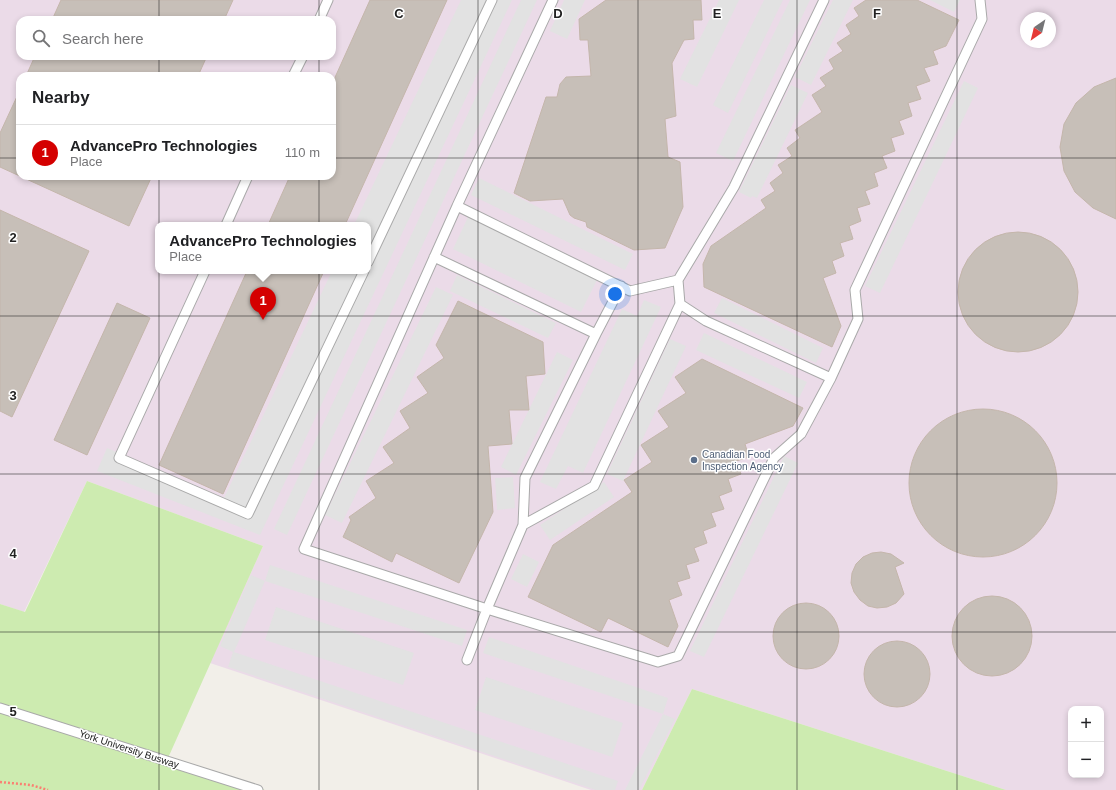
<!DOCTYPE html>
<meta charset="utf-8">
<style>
body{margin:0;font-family:Arial,sans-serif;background:#f2f2f2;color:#202124}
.controls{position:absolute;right:12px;bottom:12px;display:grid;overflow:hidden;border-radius:8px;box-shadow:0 2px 6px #0003}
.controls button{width:36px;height:36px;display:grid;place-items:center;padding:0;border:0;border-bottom:1px solid #e0e0e0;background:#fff;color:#202124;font:20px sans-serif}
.compass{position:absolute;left:1020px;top:12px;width:36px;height:36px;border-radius:50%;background:#fff;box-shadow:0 2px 6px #0003;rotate:215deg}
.you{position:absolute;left:615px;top:294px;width:14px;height:14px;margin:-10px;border:3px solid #fff;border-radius:50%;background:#1a73e8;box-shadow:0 0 0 6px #1a73e833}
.badge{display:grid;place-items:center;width:26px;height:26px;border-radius:50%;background:#d40000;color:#fff;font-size:13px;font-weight:700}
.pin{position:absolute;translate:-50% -33px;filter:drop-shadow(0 1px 2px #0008)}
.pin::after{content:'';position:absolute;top:21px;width:14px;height:12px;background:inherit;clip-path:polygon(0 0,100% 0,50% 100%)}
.popup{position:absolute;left:155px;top:222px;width:216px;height:52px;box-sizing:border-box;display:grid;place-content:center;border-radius:8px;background:#fff;filter:drop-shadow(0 1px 3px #0005);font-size:13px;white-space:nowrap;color:#757577}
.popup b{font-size:15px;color:#202124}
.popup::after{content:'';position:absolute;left:50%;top:100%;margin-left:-8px;border:8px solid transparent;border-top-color:#fff}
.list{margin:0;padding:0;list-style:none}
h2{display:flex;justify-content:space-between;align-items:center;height:52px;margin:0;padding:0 16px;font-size:17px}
h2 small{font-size:13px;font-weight:400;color:#757577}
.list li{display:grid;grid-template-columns:26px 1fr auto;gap:12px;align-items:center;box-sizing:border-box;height:56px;padding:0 16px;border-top:1px solid #e0e0e0}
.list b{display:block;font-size:15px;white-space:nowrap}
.list p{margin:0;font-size:13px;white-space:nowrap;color:#757577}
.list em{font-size:13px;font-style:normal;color:#757577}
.icon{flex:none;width:22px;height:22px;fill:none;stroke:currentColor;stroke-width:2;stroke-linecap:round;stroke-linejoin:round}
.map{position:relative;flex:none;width:1116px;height:790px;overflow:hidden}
.search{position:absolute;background:#fff;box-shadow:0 2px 6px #0003;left:16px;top:16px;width:320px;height:44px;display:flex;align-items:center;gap:10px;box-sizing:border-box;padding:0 14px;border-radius:12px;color:#757577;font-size:15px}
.panel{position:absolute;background:#fff;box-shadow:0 2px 6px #0003;left:16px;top:72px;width:320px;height:108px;border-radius:12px}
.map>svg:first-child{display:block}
.industrial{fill:#ebdbe8;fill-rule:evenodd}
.grass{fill:#cdebb0}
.parking{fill:#e2e2e2}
.building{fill:#c7bfb8;stroke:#c4b6ab}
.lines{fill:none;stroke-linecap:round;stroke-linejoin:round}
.service-casing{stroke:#a9a9a9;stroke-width:11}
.path{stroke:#fa8072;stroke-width:2.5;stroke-dasharray:2 2;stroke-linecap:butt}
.service{stroke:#fff;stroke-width:9}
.grid{fill:none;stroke:#222;stroke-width:1;stroke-opacity:0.55}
.service-dot{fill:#5c6f8a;stroke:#fff;stroke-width:1.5}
.labels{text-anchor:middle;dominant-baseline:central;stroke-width:3;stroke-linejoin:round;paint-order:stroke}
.service-label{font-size:10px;fill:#4e5e75;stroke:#fff;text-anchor:start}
.street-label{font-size:10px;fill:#222;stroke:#fff}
.grid-label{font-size:13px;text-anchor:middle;font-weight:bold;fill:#222;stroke:#fff;stroke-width:3;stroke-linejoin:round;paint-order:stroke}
</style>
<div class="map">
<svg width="1116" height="790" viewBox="0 0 1116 790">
<rect width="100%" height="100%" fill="#f2efe9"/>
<path class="industrial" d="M0 0H1116V790H1006L692 689 642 790H591L210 663 263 546 87 481 24 612 0 604ZM1026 18H1050V42H1026ZM20 20H332V56H20ZM20 76H332V176H20ZM158 225H368V271H158ZM1071 709H1101V775H1071Z"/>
<path class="grass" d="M87 481 263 546 168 758 265 790H0V604L25 612Z
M692 689 1006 790H642Z"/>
<path class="parking" d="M461 0H512L260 535 97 471 107 448 224 498 332 271H368V225H354Z
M521 0H537L287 535 274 529Z
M564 0H585L567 39 550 31Z
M719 0H739L697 87 680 79Z
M764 0H783L728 113 713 105Z
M790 0H810L733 161 716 153Z
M833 0H853L811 85 795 77Z
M930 0H960L954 12Z
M964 81 978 88 880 293 865 286Z
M791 85 808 93 757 198 752 196 751 198 739 192Z
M479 178 633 254 625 270 471 195Z
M468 217 597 280 581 312 453 249Z
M457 275 556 323 548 338 450 291Z
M436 287 453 295 342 523 325 515Z
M722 298 823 348 816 363 714 313Z
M644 300 661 307 583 473 568 466 556 489 540 482 622 309 637 316Z
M704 333 807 382 799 398 696 350Z
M670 339 686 346 623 481 607 474Z
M557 352 573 360 516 475 501 467Z
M784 456 798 463 704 657 690 651Z
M513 477 515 508 497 510 495 478Z
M604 482 614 497 550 540 540 525Z
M523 554 539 562 527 587 511 579Z
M270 565 467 630 462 646 265 581 234 652 618 781 615 790H596L228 667 233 652 220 646 251 575 265 581Z
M276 607 414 653 403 685 265 640Z
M489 637 668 698 663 714 675 719 639 790H625L663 714 483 653Z
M486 677 623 723 612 757 475 710Z"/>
<path class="building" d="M61 0H233L224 20H52Z
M370 0H447L345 225H268L290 176H332V84Z
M606 0H701L702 20H693L694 39 684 40 672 63 676 116 665 119 668 157 680 162 683 207 665 248 634 250 587 227 586 222 574 218 570 215 563 199 530 201 514 193 546 97H557L560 84 566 77 591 76 588 40H580L579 19Z
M866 0H917L959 20 946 46 933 51 938 64 924 68 930 81 916 86 921 99 908 103 912 116 899 121 904 134 891 138 895 151 882 156 887 168 874 173 878 186 865 191 870 204 857 208 861 221 849 226 853 239 840 243 844 256 832 261 836 273 823 278 841 326 832 347 704 287 703 264 711 246 766 208 761 200 775 191 770 183 783 173 778 165 792 156 787 148 800 138 795 130 822 112 812 95 826 86 820 78 834 69 829 60 843 51 837 43 851 34 846 25 859 16 854 8Z
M35 56H207L198 76H26Z
M1116 78V219L1093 208 1075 192 1064 171 1060 147 1064 124 1076 103 1094 87Z
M20 90V176H152L129 226 0 167V133Z
M0 210 89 251 12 417 0 411Z
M958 292a60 60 0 1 1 120 0a60 60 0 1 1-120 0Z
M247 271H324L223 494 159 465Z
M458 301 543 342 545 374 526 376 529 410H509L512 444 488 446 493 512 459 583 396 553 392 562 343 537 351 520 349 517 376 498 366 481 394 463 383 447 410 428 400 411 428 393 417 377 444 358 436 345Z
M117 303 150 318 87 455 54 440Z
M702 359 803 408 793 426 745 444 749 457 736 461 741 474 728 479 732 491 719 496 724 509 711 513 716 526 703 531 707 543 694 548 699 561 686 565 690 578 677 582 682 595 669 600 678 626 668 647 608 618 601 632 528 597 553 545 632 492 624 480 652 462 641 445 669 427 658 411 686 393 675 377Z
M909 483a74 74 0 1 1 148 0a74 74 0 1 1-148 0Z
M881 552 891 554 904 563 895 567 904 594 896 603 887 607 877 608 868 606 860 600 854 592 851 583 852 573 856 564 863 557 872 553Z
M952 636a40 40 0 1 1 80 0a40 40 0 1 1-80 0Z
M773 636a33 33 0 1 1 66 0a33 33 0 1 1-66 0Z
M864 674a33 33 0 1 1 66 0a33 33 0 1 1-66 0Z"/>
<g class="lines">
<defs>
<path id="service" d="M553 0 457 206 630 291 678 280
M824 0 734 187 678 280 680 304 706 321 831 378 858 319 855 290 982 19 980 0
M319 20 328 0
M293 76 303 56
M226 225 248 176
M434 257 596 334 525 478 523 525 487 609 304 549 457 206
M368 262 492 0
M205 271 119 458 248 514 364 271
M596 334 621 286
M523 525 594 486 680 304
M467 660 487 609 658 662 678 656 774 458 801 434 831 378
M0 708 258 790"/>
</defs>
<use href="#service" class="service-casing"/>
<path class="path" d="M0 782 31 785 48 790"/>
<use href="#service" class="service"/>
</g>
<path class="grid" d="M159 0V20M319 0V20M478 0V790M638 0V790M797 0V790M957 0V790M159 56V76M319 56V76M0 158H20M332 158H1116M159 176V790M319 176V790M0 316H1116M0 474H1116M0 632H1116"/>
<circle class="service-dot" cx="694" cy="460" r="4"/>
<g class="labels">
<g class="service-label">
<text x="702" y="454">Canadian Food<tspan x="702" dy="12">Inspection Agency</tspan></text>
</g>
<g class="street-label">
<text transform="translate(129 749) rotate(18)">York University Busway</text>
</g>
</g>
<g class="grid-label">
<text x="399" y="18">C</text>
<text x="558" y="18">D</text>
<text x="717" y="18">E</text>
<text x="877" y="18">F</text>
<text x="13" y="242">2</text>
<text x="13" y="400">3</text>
<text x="13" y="558">4</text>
<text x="13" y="716">5</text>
</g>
</svg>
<div class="controls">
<button>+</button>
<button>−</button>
</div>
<svg class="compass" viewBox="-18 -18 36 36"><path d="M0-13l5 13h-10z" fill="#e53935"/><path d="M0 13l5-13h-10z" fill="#757577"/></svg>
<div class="you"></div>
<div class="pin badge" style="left:263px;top:320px">1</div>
<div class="popup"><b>AdvancePro Technologies</b>Place</div>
<div class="search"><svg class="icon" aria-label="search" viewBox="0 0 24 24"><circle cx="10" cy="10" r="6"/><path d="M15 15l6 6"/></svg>Search here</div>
<section class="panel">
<h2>Nearby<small></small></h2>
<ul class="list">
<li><span class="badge">1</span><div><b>AdvancePro Technologies</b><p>Place</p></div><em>110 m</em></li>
</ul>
</section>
</div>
